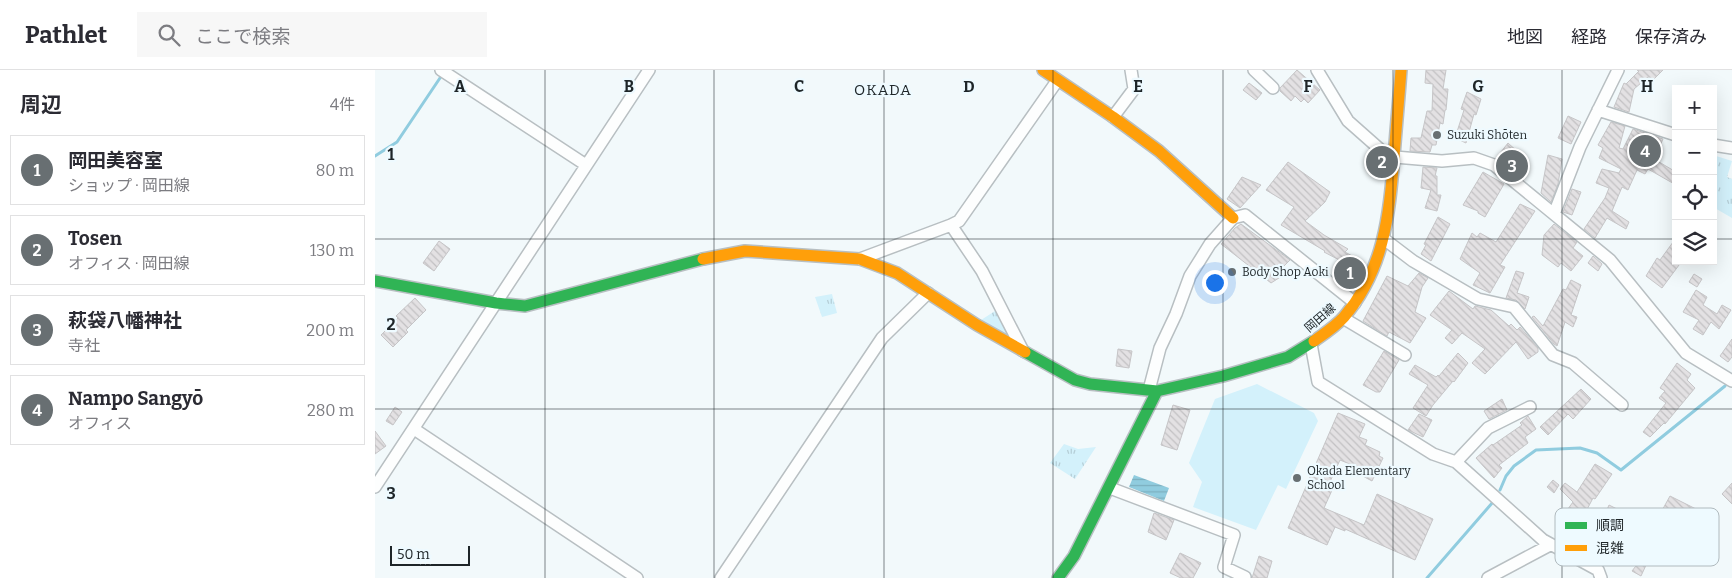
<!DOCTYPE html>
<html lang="ja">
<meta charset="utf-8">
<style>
body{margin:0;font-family:Bitter,"Noto Sans JP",serif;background:#f7f7f7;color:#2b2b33}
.controls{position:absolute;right:15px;top:15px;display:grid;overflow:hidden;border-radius:0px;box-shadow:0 5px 20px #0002}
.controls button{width:45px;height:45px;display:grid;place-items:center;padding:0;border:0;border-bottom:1px solid #e1e1e2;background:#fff;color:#2b2b33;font:25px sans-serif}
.scale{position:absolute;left:15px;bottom:12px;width:80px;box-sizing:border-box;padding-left:5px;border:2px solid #1e2528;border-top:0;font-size:14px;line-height:18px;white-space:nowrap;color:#1e2528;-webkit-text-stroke:4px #eefaff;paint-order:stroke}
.you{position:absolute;left:839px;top:212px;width:18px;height:18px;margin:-12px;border:4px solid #fff;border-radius:50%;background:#1a73e8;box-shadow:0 0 0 8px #1a73e833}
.badge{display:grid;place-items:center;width:32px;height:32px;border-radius:50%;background:#686f72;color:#fff;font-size:16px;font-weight:700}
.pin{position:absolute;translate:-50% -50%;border:2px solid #fff;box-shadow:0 1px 5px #0006}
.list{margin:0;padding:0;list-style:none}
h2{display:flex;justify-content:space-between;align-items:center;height:65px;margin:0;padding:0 20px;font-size:21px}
h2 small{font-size:16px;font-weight:400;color:#7c7c81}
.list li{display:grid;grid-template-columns:32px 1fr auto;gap:15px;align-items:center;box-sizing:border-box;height:70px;margin:0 10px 10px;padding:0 10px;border:1px solid #e1e1e2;border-radius:0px}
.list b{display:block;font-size:19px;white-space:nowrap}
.list p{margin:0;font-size:16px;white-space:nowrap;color:#7c7c81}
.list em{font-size:16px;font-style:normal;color:#7c7c81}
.icon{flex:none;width:28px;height:28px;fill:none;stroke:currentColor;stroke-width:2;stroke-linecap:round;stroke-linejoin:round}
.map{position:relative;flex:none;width:1357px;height:508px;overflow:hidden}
header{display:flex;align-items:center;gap:30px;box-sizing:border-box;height:70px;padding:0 25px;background:#fff;border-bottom:1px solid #e1e1e2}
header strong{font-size:24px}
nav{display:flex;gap:28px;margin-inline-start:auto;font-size:18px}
.search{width:350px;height:45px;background:#f7f7f7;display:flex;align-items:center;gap:12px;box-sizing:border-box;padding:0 18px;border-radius:0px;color:#7c7c81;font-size:19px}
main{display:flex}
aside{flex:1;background:#fff}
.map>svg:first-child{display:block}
.grass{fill:url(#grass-tufts)}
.pitch{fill:#d3f1fb}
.water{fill:url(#water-rules)}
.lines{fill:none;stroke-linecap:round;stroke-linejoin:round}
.stream{stroke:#90ccdf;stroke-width:3}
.building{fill:url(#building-back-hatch);stroke:#c6c5c7}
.street-casing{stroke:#b8bfc2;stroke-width:14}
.fast-casing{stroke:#b8bfc2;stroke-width:14}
.slow-casing{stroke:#b8bfc2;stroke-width:14}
.street{stroke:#fdfefe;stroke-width:11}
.fast{stroke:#30b455;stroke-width:11}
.slow{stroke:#ff9f0a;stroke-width:11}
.grid{fill:none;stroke:#1e2528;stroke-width:1;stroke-opacity:0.55}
.poi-dot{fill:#686f72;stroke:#eefaff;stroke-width:2}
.labels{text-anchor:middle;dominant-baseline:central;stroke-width:4.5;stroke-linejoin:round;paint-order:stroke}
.poi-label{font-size:12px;fill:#1e2528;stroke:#eefaff;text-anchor:start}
.street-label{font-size:12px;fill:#1e2528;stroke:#eefaff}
.quarter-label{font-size:15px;letter-spacing:1px;fill:#1e2528;stroke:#eefaff}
.key{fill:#eefaff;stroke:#b0babe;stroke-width:1}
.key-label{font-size:14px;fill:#1e2528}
.grid-label{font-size:16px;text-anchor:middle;font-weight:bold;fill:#1e2528;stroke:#eefaff;stroke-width:4.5;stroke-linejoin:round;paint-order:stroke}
</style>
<header>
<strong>Pathlet</strong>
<div class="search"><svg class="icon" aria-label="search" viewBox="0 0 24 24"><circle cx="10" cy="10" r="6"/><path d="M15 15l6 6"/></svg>ここで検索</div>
<nav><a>地図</a><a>経路</a><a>保存済み</a></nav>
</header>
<main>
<aside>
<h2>周辺<small>4件</small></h2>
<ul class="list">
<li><span class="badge">1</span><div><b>岡田美容室</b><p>ショップ · 岡田線</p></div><em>80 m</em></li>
<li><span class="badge">2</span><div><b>Tosen</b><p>オフィス · 岡田線</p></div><em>130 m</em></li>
<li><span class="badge">3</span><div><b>萩袋八幡神社</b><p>寺社</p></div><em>200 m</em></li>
<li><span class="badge">4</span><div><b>Nampo Sangyō</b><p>オフィス</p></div><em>280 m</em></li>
</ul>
</aside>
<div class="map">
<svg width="1357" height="508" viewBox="0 0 1357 508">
<defs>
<pattern id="grass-tufts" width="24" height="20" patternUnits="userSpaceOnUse" patternTransform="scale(1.25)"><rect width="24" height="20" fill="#d3f1fb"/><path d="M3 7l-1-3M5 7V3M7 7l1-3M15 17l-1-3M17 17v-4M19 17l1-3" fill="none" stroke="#b5ced7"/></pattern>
<pattern id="water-rules" width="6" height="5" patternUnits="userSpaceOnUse" patternTransform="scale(1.25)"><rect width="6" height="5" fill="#90ccdf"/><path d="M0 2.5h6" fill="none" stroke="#7cafbf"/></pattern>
<pattern id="building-back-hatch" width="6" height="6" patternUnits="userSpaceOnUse" patternTransform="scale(1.25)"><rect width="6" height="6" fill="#e3e1e3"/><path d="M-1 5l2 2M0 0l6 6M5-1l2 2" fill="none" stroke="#c2c1c3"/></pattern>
</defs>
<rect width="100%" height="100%" fill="#f2f9fb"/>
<path class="grass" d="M1338 85 1357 91 1352 107 1357 109V148L1338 137Z
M457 224 462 243 447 247 440 227Z
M623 239 634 260 631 265 603 252Z
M689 374 703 379 721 377 700 409 675 393Z"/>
<path class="pitch" d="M882 314 939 343 943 351 911 419 903 415 881 460 818 437 827 412 814 393 840 329Z"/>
<path class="water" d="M759 405 794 418 789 431 754 417Z"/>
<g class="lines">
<path class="stream" d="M0 86 22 72 67 5
M1125 420 1131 406 1139 396 1161 380 1205 378 1222 383 1246 400 1350 316
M1052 508 1118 432"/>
</g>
<path class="building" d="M922 0 945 20 933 33 929 29 926 32 920 26 916 31 905 21V18Z
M1051 0H1071L1068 19H1073L1071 40H1070L1068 54 1065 53 1061 75H1057L1055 82 1035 81 1036 68H1046L1052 41H1057L1058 14 1050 13Z
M1262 0H1288L1278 10 1273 7 1259 19 1254 42 1239 37 1249 13 1251 14 1264 1Z
M874 13 887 23 881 30 868 20Z
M1092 22 1106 29 1101 45 1099 44 1091 73 1080 68 1089 40 1086 39Z
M1193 46 1206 52 1196 74 1183 68Z
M1236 52 1250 56 1244 78 1248 79 1258 59 1288 69 1279 89 1301 102V115L1273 99 1270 104 1262 100 1253 120 1247 117 1237 141 1254 152 1251 159 1232 148 1220 168 1209 159 1230 128 1234 118 1221 113 1227 99 1244 103 1246 99 1224 88 1228 78 1223 75Z
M1133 73 1144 83 1132 96 1122 87Z
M1173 85 1187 89 1183 114 1176 132 1166 123Z
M913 92 955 122 950 132 930 151 949 165 973 179 970 182 990 193 974 210 963 204 970 193 949 182 950 181 906 155 919 137 891 120Z
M1048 97 1062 98 1060 106H1062V125H1066L1062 141 1050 138 1056 120 1046 118Z
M1108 102 1129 114 1110 147 1103 143V141L1088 135Z
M867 107 886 115 865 138 852 129Z
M1197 119 1206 122 1197 145 1188 142Z
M1145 134 1160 141 1125 195 1130 197 1115 223 1098 215 1105 203 1085 189 1097 163 1102 167 1105 163 1121 172Z
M1063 147 1075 154 1056 191 1046 184 1051 175 1049 174Z
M866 154 915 190 908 197 907 206 896 213 846 174 860 158Z
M1179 154 1202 172 1198 178 1208 186 1196 201 1186 193 1183 197 1167 185 1169 165Z
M1301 168V191H1307L1287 218 1271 206 1282 188 1285 190Z
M64 171 75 179 59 201 48 193Z
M1218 186 1227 194 1223 201 1213 193Z
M1141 201 1149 203 1142 223 1154 227 1150 239 1141 230 1131 228Z
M1044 203 1053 208 1047 217 1040 242 1051 248 1035 273 1014 262 1012 266 988 251 1012 206 1033 216Z
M1319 204 1327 209 1322 217 1314 212Z
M1196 210 1206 215 1196 245 1202 247 1198 257 1190 252 1182 276 1179 274 1157 247 1159 246 1168 256 1188 219 1191 220Z
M1321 220 1332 227 1328 235 1342 244 1347 235 1356 240 1344 259 1336 252 1328 265 1318 259 1324 250 1308 242Z
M1074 221 1098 239 1100 236 1116 240 1134 256 1136 254 1142 260 1145 257 1163 278V282L1153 289 1141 272 1110 304 1097 293 1110 279 1087 263 1077 274 1070 268 1077 260 1055 245Z
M40 228 51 240 31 260 33 262 18 277 6 265 23 248 21 246Z
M1357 269V287L1353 292 1345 286Z
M743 279 757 281 754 298 741 296Z
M1009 281 1024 290 1005 322H1001L988 315Z
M1083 283 1093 293 1079 312 1078 311 1058 335 1051 346 1038 338 1053 315 1034 304 1040 295 1061 307 1063 305 1064 306Z
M1302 293 1316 304 1312 310 1320 318 1290 354 1289 353 1275 367 1268 362 1291 333 1284 328 1290 321 1285 318Z
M1206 319 1216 329 1198 349 1193 344 1173 365 1165 357Z
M1127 329 1132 340 1114 349 1109 341Z
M798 335 815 340 802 380 786 375Z
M20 337 27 342 18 355 11 351Z
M963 343 990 354 984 367 992 370 990 375 1005 382 1004 386 1008 388 997 411 984 404 987 399 965 390 953 416 958 418 949 438 989 455 1002 424 1058 449 1040 490 970 459V461L960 457 952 475 913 458Z
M1044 344 1057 350 1048 367 1033 360Z
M1153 346 1161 359 1150 367 1153 373 1124 395 1127 398 1119 408 1101 388 1117 374 1118 375 1147 355 1145 353Z
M0 361 11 376 0 384Z
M1220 394 1237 404 1220 429 1218 428 1207 449 1196 456 1187 447 1198 432 1185 419 1190 413 1202 422Z
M1178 410 1184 415 1179 423 1172 417Z
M1357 413V434L1347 424Z
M1295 426 1331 444 1329 449 1312 443 1288 490 1280 488 1274 496 1272 493 1266 506 1257 501 1264 492 1235 477 1239 486 1234 495 1216 486 1233 452 1228 449 1234 435 1254 445 1244 466 1270 477 1281 456 1279 455Z
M779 443 799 450 791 470 773 462Z
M805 483 826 493 818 508H806L795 503Z
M884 486 897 491 892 508H877Z"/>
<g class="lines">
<defs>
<path id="street" d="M66 0 211 95
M879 0 898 18
M942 0 973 51 1008 82 1020 87 1067 91 1099 88 1119 95 1235 190 1311 283 1357 311
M1223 40 1301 65
M738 47 759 19 756 0
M1338 75 1357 78
M1179 144 1205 77 1243 0
M1009 169 1038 191 1103 229 1139 237 1178 285 1198 293 1247 335
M485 189 576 155
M968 248 1030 285
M936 274 943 312 1058 384 1081 392 1168 470 1223 500 1226 508
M648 281 607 201 576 155 584 151 682 11
M774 320 785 278 801 244 815 206 835 174 858 148 870 145 980 233
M39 359 262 508
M1081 392 1113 358 1155 337
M0 417 274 0
M735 418 859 465 849 497 870 507
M346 508 507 268 553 223
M1113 508 1175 475"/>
<path id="fast" d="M0 211 121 233 150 236 328 189
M650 282 700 310 715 314 782 321 848 306 913 287 939 271
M683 508 699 486 782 321"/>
<path id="slow" d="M668 0 738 47 784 81 858 148
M328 189 370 181 485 189 522 203 602 255 650 282
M939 271C949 264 961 256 969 247 1009 200 1014 146 1019 87 1021 58 1024 29 1026 0"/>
</defs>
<use href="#street" class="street-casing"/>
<use href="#fast" class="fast-casing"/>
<use href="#slow" class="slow-casing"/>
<use href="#street" class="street"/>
<use href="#fast" class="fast"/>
<use href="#slow" class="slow"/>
</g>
<path class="grid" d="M170 0V508M339 0V508M509 0V508M678 0V508M848 0V508M1018 0V508M1187 0V508M0 169H1301M1338 169H1357M0 339H1357"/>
<g class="poi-dot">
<circle cx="1062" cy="65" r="5"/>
<circle cx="857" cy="202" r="5"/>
<circle cx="922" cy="408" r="5"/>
</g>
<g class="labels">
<g class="poi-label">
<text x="1072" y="65">Suzuki Shōten</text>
<text x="867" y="202">Body Shop Aoki</text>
<text x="932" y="401">Okada Elementary<tspan x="932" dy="14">School</tspan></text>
</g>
<g class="street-label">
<text transform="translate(945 248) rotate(-41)">岡田線</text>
</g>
<g class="quarter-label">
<text x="508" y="20">OKADA</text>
</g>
</g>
<rect x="1180" y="438" width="164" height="58" rx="8" class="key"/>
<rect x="1190" y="452" width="22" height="7" fill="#30b455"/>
<rect x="1190" y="475" width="22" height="6" fill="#ff9f0a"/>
<g class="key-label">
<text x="1221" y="460">順調</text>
<text x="1221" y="483">混雑</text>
</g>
<g class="grid-label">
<text x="85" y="22">A</text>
<text x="254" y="22">B</text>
<text x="424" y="22">C</text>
<text x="594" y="22">D</text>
<text x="763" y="22">E</text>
<text x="933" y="22">F</text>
<text x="1103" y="22">G</text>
<text x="1272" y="22">H</text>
<text x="16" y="90">1</text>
<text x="16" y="260">2</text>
<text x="16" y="429">3</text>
</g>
</svg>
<div class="controls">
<button>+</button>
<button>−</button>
<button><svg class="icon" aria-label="locate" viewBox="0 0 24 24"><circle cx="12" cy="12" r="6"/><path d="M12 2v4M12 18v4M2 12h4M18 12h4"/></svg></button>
<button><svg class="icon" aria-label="layers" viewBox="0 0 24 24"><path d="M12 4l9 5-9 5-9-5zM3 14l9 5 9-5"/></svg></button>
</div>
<div class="scale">50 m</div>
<div class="you"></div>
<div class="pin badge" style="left:975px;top:203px">1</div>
<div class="pin badge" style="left:1007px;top:92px">2</div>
<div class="pin badge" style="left:1137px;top:96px">3</div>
<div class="pin badge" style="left:1270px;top:81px">4</div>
</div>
</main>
